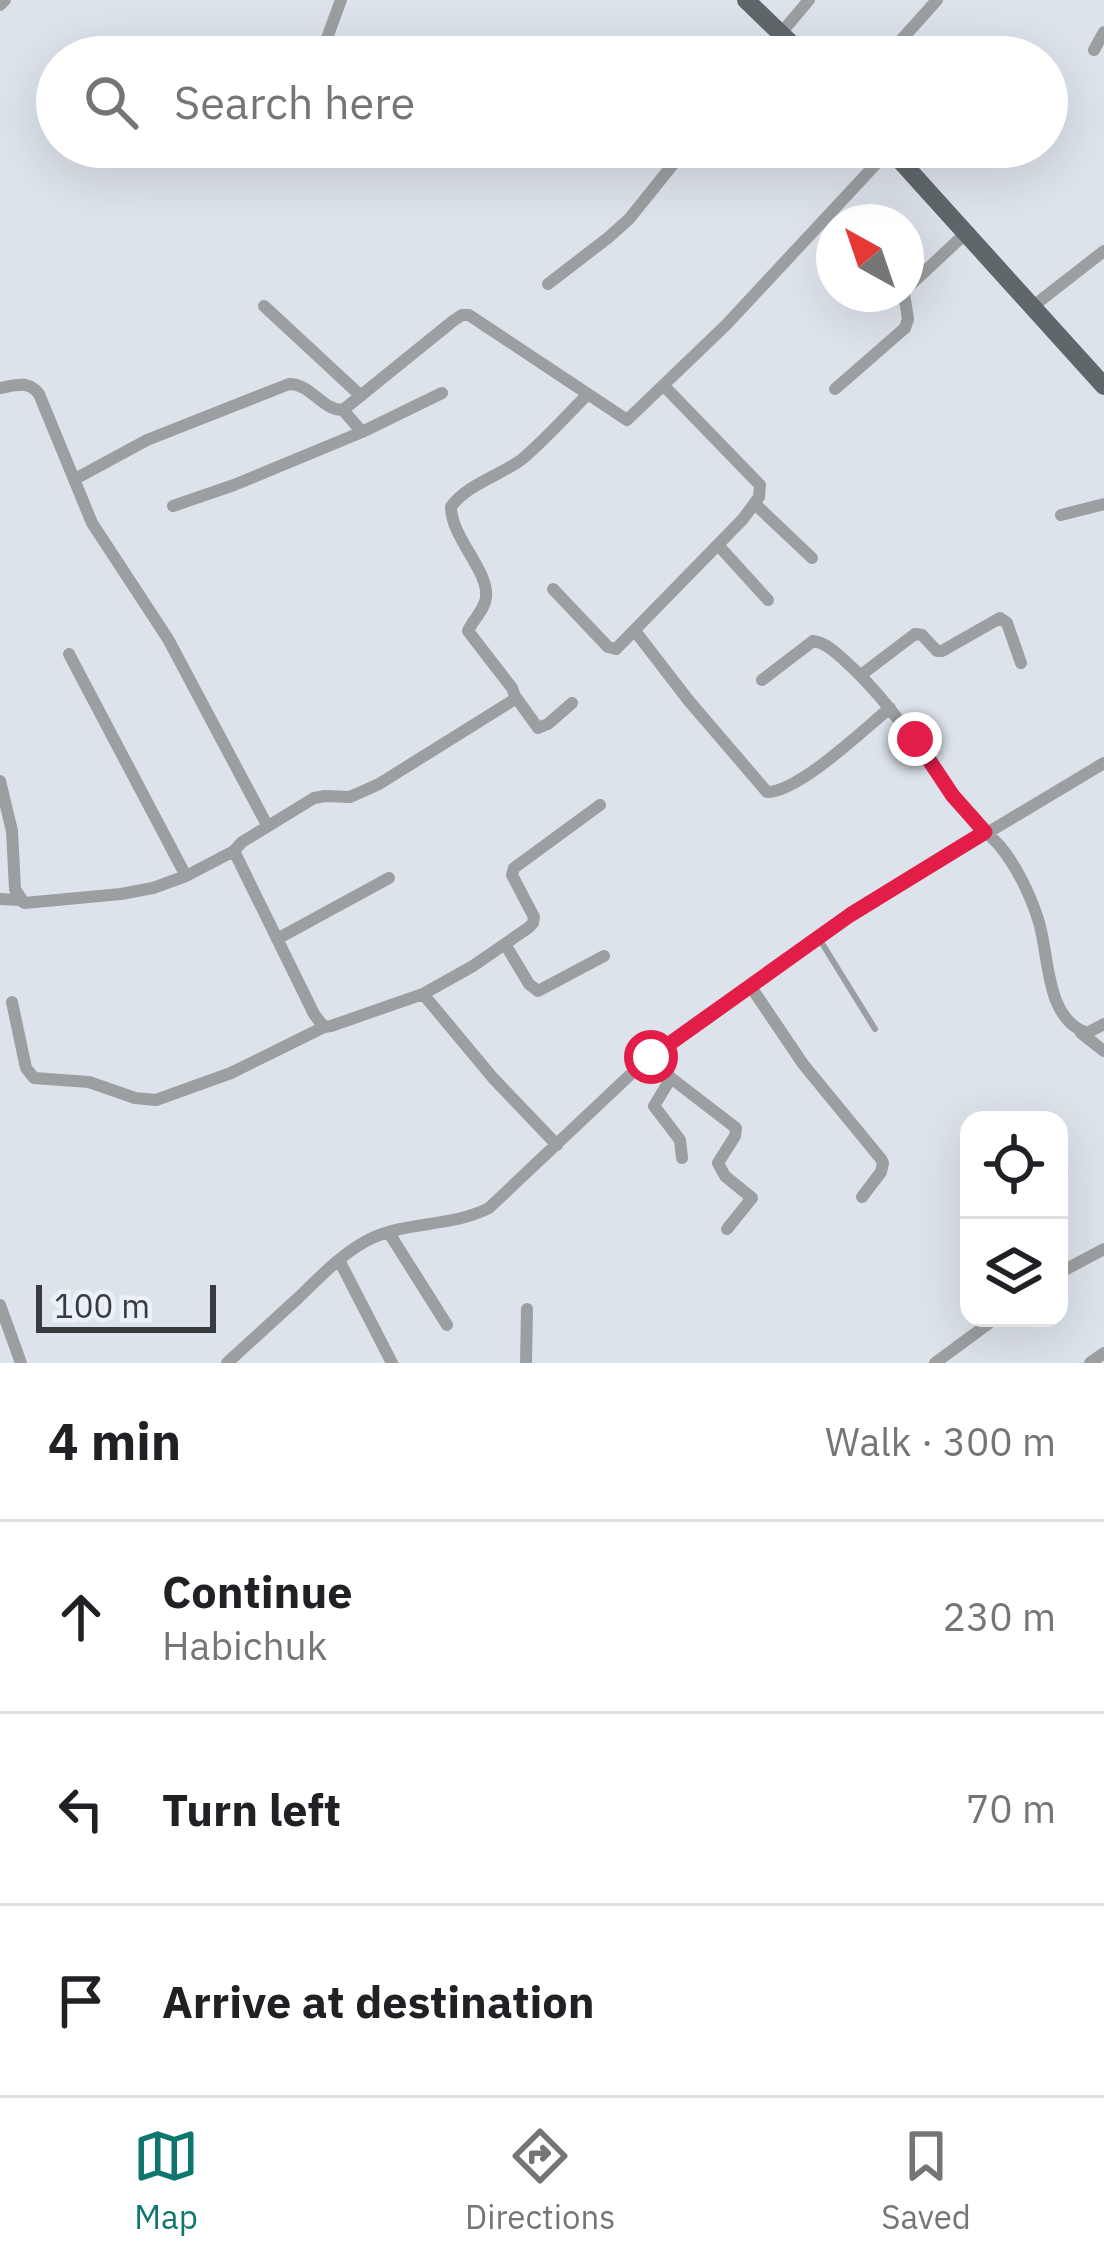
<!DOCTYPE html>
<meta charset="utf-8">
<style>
body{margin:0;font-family:"IBM Plex Sans",sans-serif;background:#f6f6f6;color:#202124}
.controls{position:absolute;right:36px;bottom:36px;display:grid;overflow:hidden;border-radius:24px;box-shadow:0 12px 48px #0002}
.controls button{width:108px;height:108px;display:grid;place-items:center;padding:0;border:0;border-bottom:3px solid #e0e0e0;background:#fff;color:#202124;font:60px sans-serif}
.compass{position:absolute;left:816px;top:204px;width:108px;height:108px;border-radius:50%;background:#fff;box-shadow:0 12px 48px #0002;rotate:320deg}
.scale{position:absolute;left:36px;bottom:30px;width:180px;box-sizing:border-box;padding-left:12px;border:6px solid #383b3e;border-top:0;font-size:33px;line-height:42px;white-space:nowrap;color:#383b3e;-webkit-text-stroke:9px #eaf1f9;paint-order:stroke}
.stop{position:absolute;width:36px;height:36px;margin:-27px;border:9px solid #e11d48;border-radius:50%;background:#fff}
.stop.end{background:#e11d48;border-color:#fff;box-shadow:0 3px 12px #0008}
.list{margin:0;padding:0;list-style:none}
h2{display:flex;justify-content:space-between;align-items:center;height:156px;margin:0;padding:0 48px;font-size:51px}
h2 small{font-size:39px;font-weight:400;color:#757577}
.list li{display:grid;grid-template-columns:78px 1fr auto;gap:36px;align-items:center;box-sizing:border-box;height:192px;padding:0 48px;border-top:3px solid #e0e0e0}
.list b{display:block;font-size:45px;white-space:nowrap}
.list p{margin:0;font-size:39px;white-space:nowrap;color:#757577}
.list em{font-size:39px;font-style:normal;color:#757577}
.icon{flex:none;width:66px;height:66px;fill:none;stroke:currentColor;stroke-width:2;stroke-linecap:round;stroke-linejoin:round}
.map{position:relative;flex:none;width:1104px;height:1363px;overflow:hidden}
.search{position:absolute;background:#fff;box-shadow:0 12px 48px #0002;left:36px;right:36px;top:36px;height:132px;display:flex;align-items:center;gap:30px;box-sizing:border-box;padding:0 42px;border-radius:66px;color:#757577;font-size:45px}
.sheet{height:732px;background:#fff}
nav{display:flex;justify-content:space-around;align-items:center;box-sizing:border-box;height:168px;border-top:3px solid #e0e0e0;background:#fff;font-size:33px;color:#757577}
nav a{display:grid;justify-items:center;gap:6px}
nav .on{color:#0f766e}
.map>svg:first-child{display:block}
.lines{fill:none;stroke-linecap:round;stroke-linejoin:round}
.lane{stroke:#9b9fa1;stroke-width:6}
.street{stroke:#9b9fa1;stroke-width:12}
.primary{stroke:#60676b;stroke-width:18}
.route{stroke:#e11d48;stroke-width:15}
</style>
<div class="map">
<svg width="1104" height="1363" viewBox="0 0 1104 1363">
<rect width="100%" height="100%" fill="#dde3eb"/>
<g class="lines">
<path class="lane" d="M820 940 875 1029"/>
<path class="street" d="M0 5 5 0
M325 42 350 57
M1094 50 1104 32
M320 57 341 0
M761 57 809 0
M886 57 937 0
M266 149 268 147
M548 284 609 237 629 219 687 147
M906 289 966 233
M264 306 361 396
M1032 307 1104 251
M0 388C16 385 28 380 39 394L92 523 168 639 267 825
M835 389 905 328 908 319 904 294
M588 394C566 416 545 440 521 460 499 476 466 485 451 507 451 537 489 571 486 597 485 610 473 619 468 631L512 688 515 696 512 701 379 784 350 797 325 796 314 798 242 842 234 851 314 1014 324 1027 331 1026 423 994 473 966 528 928 533 923 534 917 512 875 514 868 600 805
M343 410 453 321 462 315H469L627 420 726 325 890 149
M75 479 147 440 289 384C312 384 321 410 343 410L362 432 442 393
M755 504 812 558
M173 506 234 485 362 432
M1061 515 1104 504
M718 545 768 600
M553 589 608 647 616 649 743 519 759 497 760 485 665 387
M635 631 689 701 767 792C799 792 864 729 890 708
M69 654 186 876
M861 675 915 634 922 635 937 651H942L1000 618 1007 623 1021 663
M762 680 813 641C826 643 834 651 844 660 889 700 919 749 954 797 967 815 984 829 999 845 1016 865 1030 894 1038 919 1050 955 1044 1018 1087 1033L1104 1024
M515 696 538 728 548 724 572 703
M0 781 12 831 15 889 24 903 121 894 153 888 186 876 234 851
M0 899 20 900
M277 939 389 878
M505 944 529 984 538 991 604 956
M751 987 803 1064 881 1159 883 1163 881 1172 862 1197
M423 994 493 1078 557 1145
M12 1002 26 1068 34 1078 89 1082 135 1098 156 1100 231 1073 324 1027
M1081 1033 1104 1051
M651 1057 671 1078 736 1128 735 1136 718 1163 725 1176 752 1198 727 1229
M671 1078 654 1106 680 1140 682 1158
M389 1233 447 1325
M339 1260 392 1363
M1059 1273 1104 1249
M0 1305 21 1363
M227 1363C250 1342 274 1320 297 1299 319 1278 342 1253 370 1239 407 1221 452 1227 489 1208L632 1073 681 1035 850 915 1104 763
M526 1363 527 1309
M935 1363 996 1318
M1090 1363 1104 1353"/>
<path class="primary" d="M746 0 805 57
M888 147 1104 386"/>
</g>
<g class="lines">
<path class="route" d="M651 1057 850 915 985 832 953 796 915 739"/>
</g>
</svg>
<div class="controls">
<button><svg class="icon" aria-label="locate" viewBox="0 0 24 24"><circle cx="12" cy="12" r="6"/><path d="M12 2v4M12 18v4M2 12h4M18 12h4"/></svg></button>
<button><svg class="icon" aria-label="layers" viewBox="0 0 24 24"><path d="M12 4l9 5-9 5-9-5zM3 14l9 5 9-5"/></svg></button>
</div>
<svg class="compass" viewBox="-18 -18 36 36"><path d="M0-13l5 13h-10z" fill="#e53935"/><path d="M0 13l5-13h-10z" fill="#757577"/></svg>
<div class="scale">100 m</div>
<div class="stop" style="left:651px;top:1057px"></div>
<div class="stop end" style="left:915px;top:739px"></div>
<div class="search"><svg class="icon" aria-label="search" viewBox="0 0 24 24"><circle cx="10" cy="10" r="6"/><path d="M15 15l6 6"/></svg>Search here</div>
</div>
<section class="sheet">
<h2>4 min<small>Walk · 300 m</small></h2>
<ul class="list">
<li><svg class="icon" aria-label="ahead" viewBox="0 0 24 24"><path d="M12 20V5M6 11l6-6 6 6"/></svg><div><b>Continue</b><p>Habichuk</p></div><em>230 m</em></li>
<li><svg class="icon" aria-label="left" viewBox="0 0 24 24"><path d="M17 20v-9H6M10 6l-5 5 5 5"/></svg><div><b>Turn left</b></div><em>70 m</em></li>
<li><svg class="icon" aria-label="arrive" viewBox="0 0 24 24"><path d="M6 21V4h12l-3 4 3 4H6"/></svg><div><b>Arrive at destination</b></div></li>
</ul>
</section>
<nav>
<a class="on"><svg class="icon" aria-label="map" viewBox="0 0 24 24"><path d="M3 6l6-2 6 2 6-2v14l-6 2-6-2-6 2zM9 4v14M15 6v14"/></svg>Map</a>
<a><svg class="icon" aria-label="directions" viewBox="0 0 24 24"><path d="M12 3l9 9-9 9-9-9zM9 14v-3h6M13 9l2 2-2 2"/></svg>Directions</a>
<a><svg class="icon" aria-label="saved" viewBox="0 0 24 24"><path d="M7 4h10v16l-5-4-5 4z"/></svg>Saved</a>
</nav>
